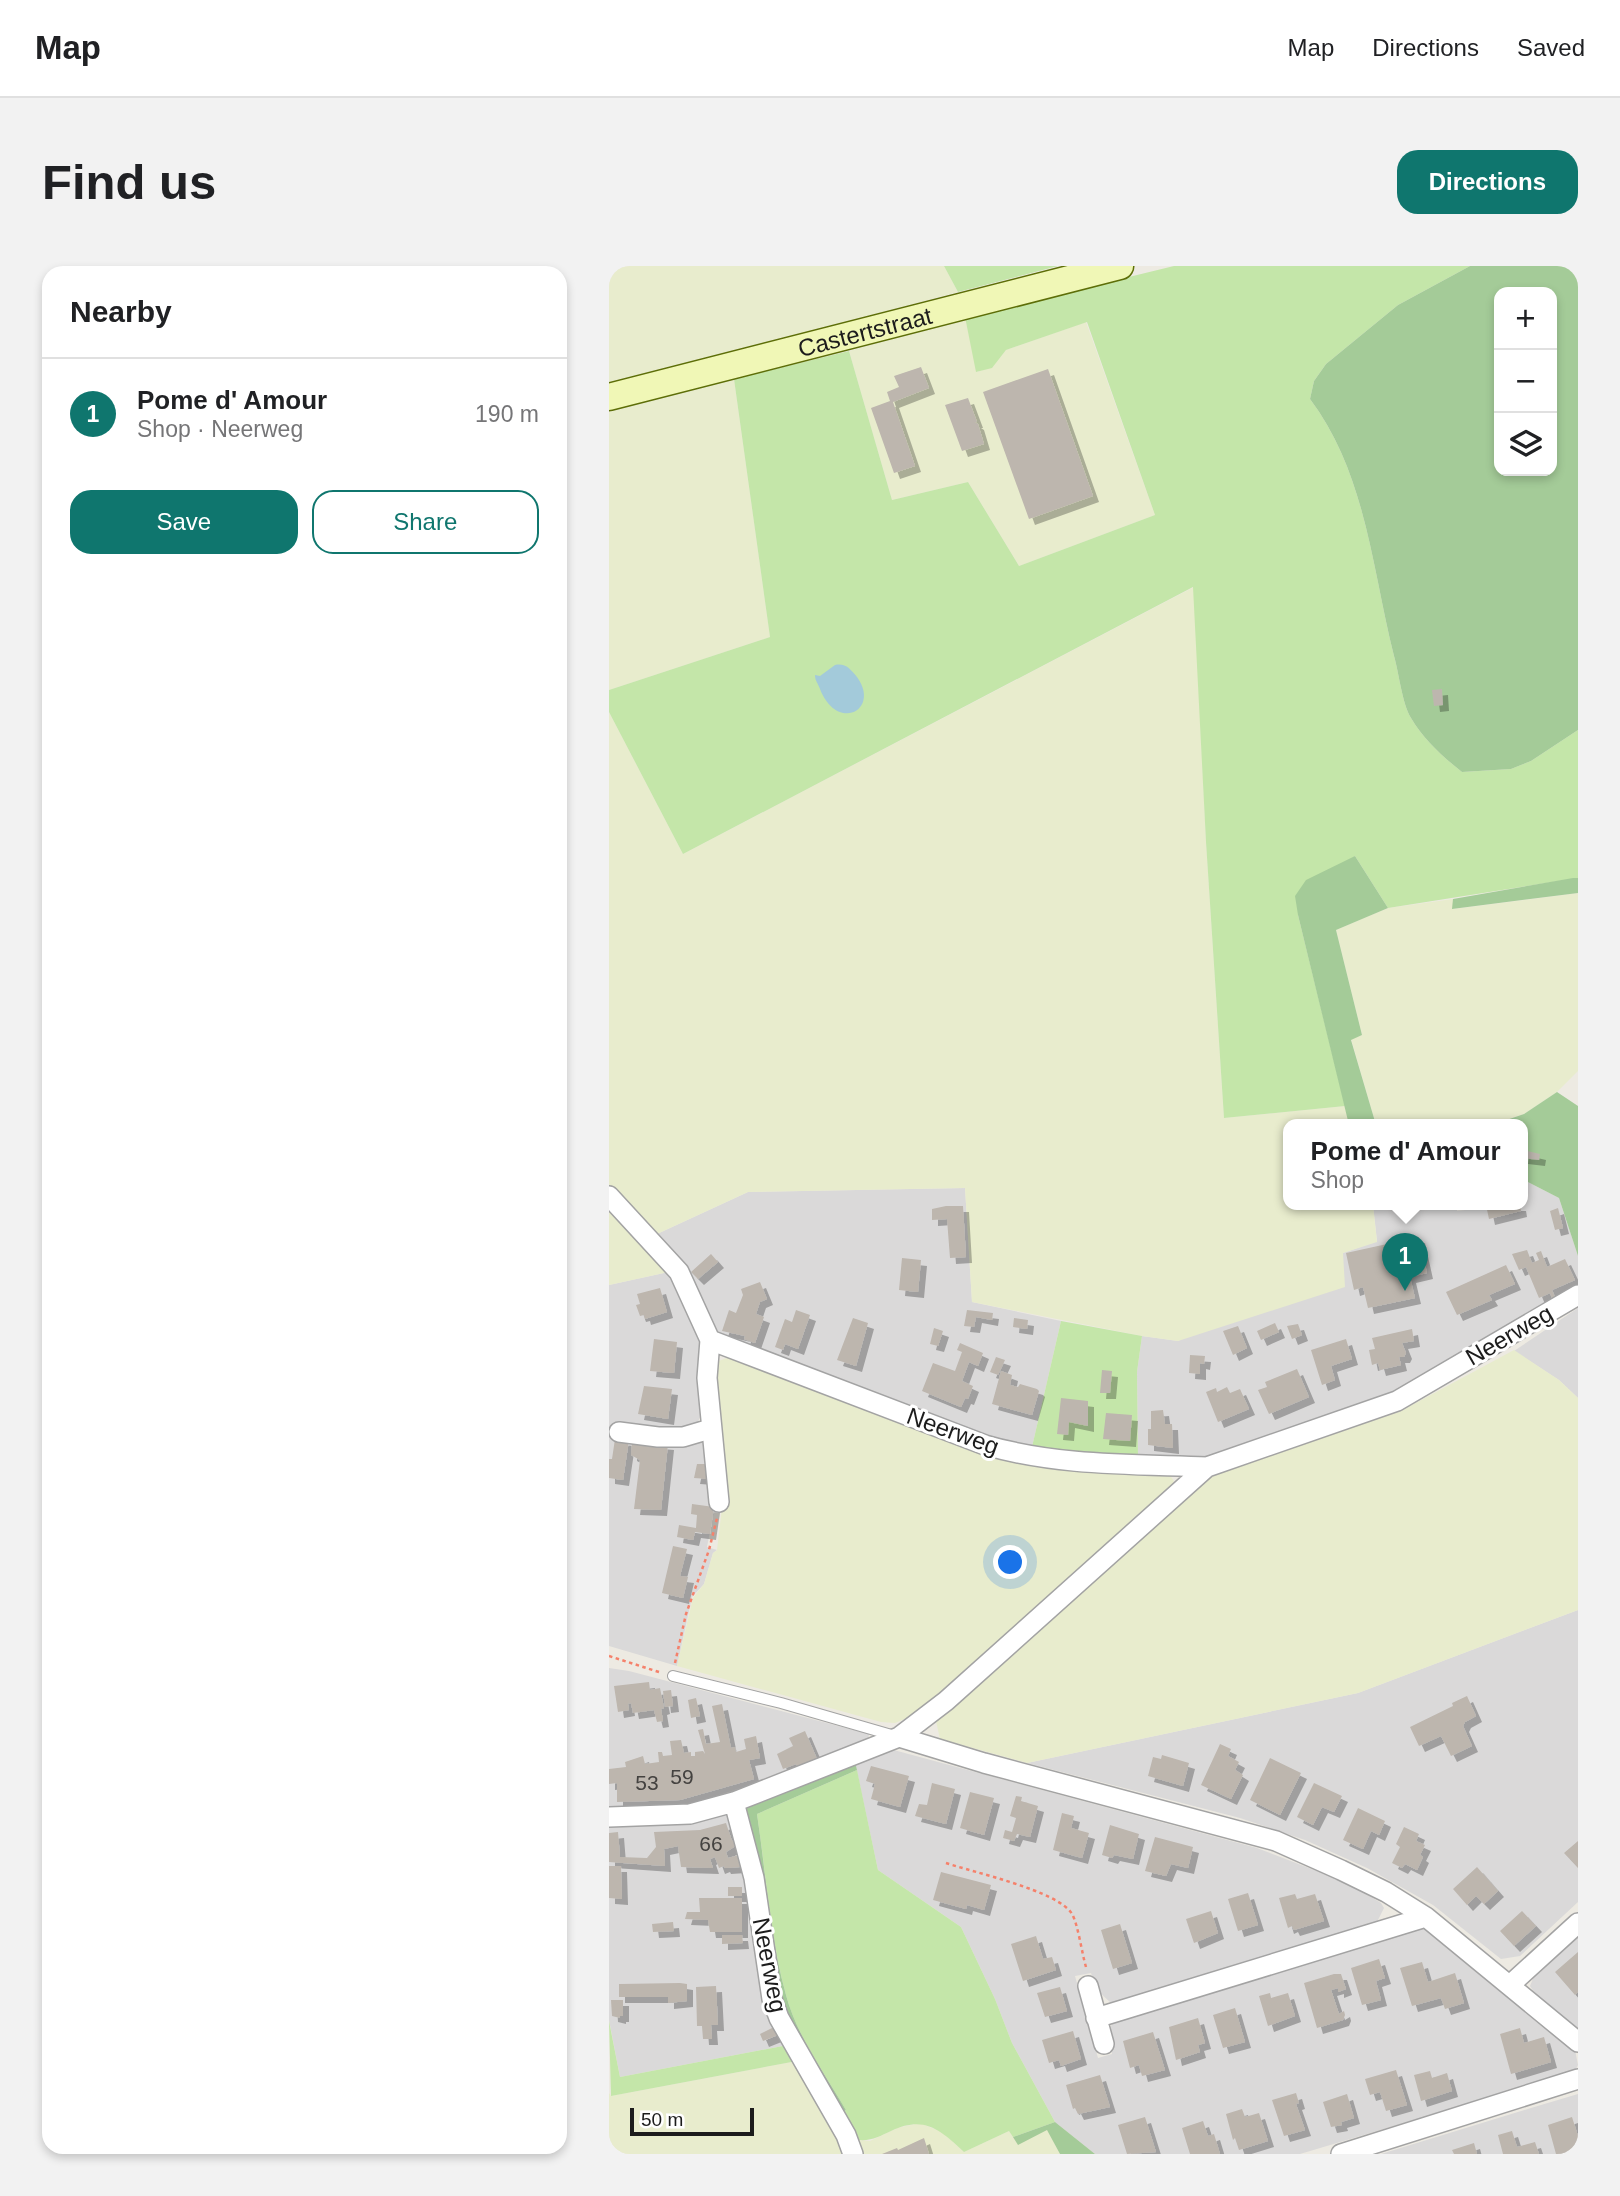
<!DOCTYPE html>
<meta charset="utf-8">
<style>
body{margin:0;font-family:Helvetica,sans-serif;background:#f2f2f2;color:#202124}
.controls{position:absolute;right:21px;top:21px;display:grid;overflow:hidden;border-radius:14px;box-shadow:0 4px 10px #0003}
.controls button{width:63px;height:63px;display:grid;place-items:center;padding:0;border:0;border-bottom:2px solid #e0e0e0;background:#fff;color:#202124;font:35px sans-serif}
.scale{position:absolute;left:21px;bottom:18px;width:124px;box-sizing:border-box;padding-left:7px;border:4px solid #1c1c1c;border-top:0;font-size:19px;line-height:24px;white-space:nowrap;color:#1c1c1c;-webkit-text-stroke:5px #fff;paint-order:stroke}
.you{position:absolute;left:402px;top:1297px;width:24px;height:24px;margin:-18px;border:5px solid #fff;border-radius:50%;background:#1a73e8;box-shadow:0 0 0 10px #1a73e833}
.badge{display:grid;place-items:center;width:46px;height:46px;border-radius:50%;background:#0f766e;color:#fff;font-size:23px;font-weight:700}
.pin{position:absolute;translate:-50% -58px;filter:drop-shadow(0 2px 4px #0008)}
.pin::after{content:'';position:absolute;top:37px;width:24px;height:21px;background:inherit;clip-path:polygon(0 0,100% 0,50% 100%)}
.popup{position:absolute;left:674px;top:853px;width:245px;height:91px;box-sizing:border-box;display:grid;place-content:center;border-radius:14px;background:#fff;filter:drop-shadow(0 2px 5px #0005);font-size:23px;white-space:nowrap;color:#757577}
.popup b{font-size:26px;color:#202124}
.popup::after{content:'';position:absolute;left:50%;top:100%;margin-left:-14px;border:14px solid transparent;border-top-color:#fff}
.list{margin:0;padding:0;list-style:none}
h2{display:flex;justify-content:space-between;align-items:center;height:91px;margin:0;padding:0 28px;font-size:30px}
h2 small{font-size:23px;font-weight:400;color:#757577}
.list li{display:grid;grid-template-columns:46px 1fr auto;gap:21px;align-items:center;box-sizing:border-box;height:112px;padding:0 28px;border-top:2px solid #e0e0e0}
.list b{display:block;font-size:26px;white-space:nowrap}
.list p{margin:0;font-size:23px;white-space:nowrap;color:#757577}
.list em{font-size:23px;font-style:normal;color:#757577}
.actions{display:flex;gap:14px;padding:21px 28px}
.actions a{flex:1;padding:16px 0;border:2px solid #0f766e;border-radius:21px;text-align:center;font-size:24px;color:#0f766e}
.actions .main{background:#0f766e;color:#fff}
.icon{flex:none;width:38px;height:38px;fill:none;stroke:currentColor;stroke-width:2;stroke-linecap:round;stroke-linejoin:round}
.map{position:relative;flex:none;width:969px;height:1888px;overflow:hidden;border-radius:21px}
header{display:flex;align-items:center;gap:42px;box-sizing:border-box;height:98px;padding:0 35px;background:#fff;border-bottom:2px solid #e0e0e0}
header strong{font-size:33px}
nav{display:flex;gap:38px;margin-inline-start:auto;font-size:24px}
.intro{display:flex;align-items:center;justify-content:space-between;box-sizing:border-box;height:168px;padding:0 42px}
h1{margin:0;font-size:49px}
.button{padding:18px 32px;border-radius:21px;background:#0f766e;color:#fff;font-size:24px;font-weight:700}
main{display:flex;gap:42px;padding:0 42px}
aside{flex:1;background:#fff;border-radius:21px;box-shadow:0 4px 10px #0003}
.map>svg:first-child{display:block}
.residential{fill:#dad9d9}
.farmland{fill:#e8eccd}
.grass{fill:#c4e6a9}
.forest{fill:#a4cb98;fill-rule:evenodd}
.water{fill:#a3cada}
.building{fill:#bdb6ae;filter:url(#shadow)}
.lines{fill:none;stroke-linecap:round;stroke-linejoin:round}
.lane-casing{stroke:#a3a3a3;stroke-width:12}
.street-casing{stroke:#a3a3a3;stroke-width:22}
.secondary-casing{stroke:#5d6e08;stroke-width:29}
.path{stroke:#f5816b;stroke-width:2.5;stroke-dasharray:3.5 3.5;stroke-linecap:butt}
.lane{stroke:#fff;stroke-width:10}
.street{stroke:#fff;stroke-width:19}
.secondary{stroke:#f0f7b6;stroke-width:26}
.labels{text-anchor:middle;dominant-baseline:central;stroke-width:6;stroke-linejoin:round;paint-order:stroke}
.number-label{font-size:21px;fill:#444240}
.street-label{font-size:24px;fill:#1c1c1c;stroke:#fff}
</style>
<header>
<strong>Map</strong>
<nav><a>Map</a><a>Directions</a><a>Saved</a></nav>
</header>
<div class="intro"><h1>Find us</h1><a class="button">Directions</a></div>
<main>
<aside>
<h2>Nearby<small></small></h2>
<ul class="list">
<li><span class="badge">1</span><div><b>Pome d' Amour</b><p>Shop · Neerweg</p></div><em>190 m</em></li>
</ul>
<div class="actions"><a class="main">Save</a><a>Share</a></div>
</aside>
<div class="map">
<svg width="969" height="1888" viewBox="0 0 969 1888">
<defs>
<filter id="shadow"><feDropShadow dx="6" dy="6" stdDeviation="0" flood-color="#0004"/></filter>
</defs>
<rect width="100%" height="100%" fill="#edeae2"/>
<path class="residential" d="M913 913 950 932 969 990V1020L779 1129 597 1193 529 1192 528 1106 533 1070 569 1075 734 987 768 975 764 939H848V945L873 942 871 939H913Z
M356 922 363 1036 452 1055 423 1181 382 1175 104 1068 48 968 139 926Z
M64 1005 94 1080 92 1149 88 1158 77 1165H47L8 1157 5 1171 99 1173 106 1240 98 1281 108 1284 104 1287 95 1318 83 1331 68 1400 0 1380V1019Z
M969 1042V1132L950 1114 905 1085Z
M969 1344V1636L911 1690 892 1693 824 1639 758 1602 696 1574 631 1552 418 1497 749 1427Z
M0 1402 20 1405 260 1468 259 1476 163 1512 79 1539 0 1541Z
M281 1483 648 1582 739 1617 772 1637 775 1642 767 1658 502 1737 488 1724 482 1707 466 1710 489 1792 503 1788 499 1767 503 1758 803 1663 815 1662 966 1784 969 1799 966 1805 949 1811 691 1888H486L446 1856 403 1777 386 1733 352 1661 269 1604 246 1496Z
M117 1546 124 1552 179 1779 11 1811 0 1754V1559Z
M969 1669V1764L927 1729 921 1720 925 1710Z
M969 1828V1888H772L922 1842Z"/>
<path class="farmland" d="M0 0H335L349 26 0 119Z
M356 51 368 106 383 101 397 84 477 56 546 249 410 300 359 216 283 234 240 85Z
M125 113 161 371 0 424V145Z
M585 321 597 576 615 852 736 840 740 859H679V939H764L768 976 734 987 736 1021 569 1075 533 1070 363 1036 356 922 139 926 48 968 0 922V446L74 588Z
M969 627V805L948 826 915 848 883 859H767L742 773 753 769 727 664 779 642 844 633V643Z
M0 936 64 1005 0 1019Z
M905 1084 950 1114 969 1132V1344L749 1427 418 1497 331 1473 327 1455 600 1207 790 1146Z
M123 1090 384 1187 560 1208 565 1215 556 1228 361 1404 303 1450 286 1457 272 1456 68 1400 84 1332 95 1318 104 1287 108 1284 114 1233 107 1096Z
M188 1795 234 1885 250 1874 261 1875 288 1862 311 1857 333 1866 355 1886 400 1865 404 1871 438 1863 451 1888H0V1827L2 1830Z"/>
<path class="grass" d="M335 0H449L349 26Z
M565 0H861L789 39 717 98 705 115 701 133C757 207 763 303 785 390 790 407 793 437 802 452 815 474 833 490 853 506L902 503 922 495 969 464V612L779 642 746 590 689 649 736 840 615 852 597 576 584 321 74 588 0 446V424L161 371 125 113 240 85 283 234 359 216 410 300 546 249 478 56 397 84 383 102 367 106 356 51Z
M452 1055 533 1070 528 1106 529 1192 423 1181Z
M248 1504 269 1604 352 1661 386 1733 403 1777 446 1856 404 1871 400 1865 355 1886C331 1864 316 1849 282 1865 271 1870 263 1875 250 1874L230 1848 237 1844C216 1808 188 1770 177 1729 161 1670 157 1607 148 1548Z
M0 1755 11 1811 179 1779 188 1795 2 1830Z"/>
<path class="forest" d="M861 0H969V464L922 495 902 503 853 506C833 490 815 474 802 452 793 437 790 407 785 390 763 303 757 207 701 133L705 115 717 98 789 39ZM890 26H943V205H890Z
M746 590 779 642 727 664 753 769 742 774 767 859H740L689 649 686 630 697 614Z
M964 612H969V627L843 643 844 633Z
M948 826 969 840V990L950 932 913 913V859H883L915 848Z
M246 1496 248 1504 148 1548C157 1608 161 1671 177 1729 188 1770 216 1808 237 1844L230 1848 170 1738 136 1543 140 1537Z
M446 1856 486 1888H451L438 1864 409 1879 404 1871Z"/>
<path class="water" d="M226 399C237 397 241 403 248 411 272 444 228 467 211 423 209 417 206 415 206 409L211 410Z"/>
<path class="building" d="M312 101 320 122 284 136 306 200 285 207 262 142 281 135 278 126 290 121 285 110Z
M439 103 484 230 420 253 374 126Z
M359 132 368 156H366L369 158 375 178 353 185 336 139Z
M833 423 834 439 825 440 823 424Z
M914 884 931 888 930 894 913 892Z
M877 939H911L912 945 880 953Z
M337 940H354L357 991 341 992 338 953 323 954V943Z
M949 942 954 962 946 964 941 945Z
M810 971 818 1007 801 1011 806 1032 759 1042 754 1021 745 1024 737 987Z
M918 984 923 997 930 994 927 987 932 985 938 1001 956 993 966 1014 943 1024 946 1031 943 1032 941 1027 930 1032 917 1001 910 1004 903 988Z
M102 988 109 996 89 1013 82 1006Z
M293 992 312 994 309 1026 290 1024Z
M897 999 906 1018 880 1029 883 1034 848 1049 837 1026Z
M151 1016 158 1033 151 1036 147 1048 155 1051 146 1077 135 1073 136 1070 113 1065 120 1044 127 1047 134 1029 132 1023Z
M51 1022 58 1046 36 1053 35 1049 31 1050 27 1039 31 1038 28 1028Z
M187 1044 201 1049 189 1083 176 1078 174 1084 166 1081 176 1053 183 1056Z
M358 1044 384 1047 383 1054 367 1051 365 1061 355 1060Z
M244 1052 259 1057 247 1100 228 1094Z
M405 1052 419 1054 418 1063 404 1061Z
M666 1057 670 1066 652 1074 648 1065Z
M689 1058 693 1069 683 1073 678 1060Z
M629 1060 638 1082 624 1089 614 1065Z
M325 1062 334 1065 329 1080 321 1078Z
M803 1063 805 1075 793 1077 797 1087 795 1091H790L792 1099 771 1104 769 1097 763 1099 760 1084 766 1083 763 1072Z
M45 1073 68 1076 65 1107 41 1105Z
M737 1073 743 1093 722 1100 726 1114 713 1119 702 1084Z
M351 1077 374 1087 369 1100 360 1096 353 1115 364 1120 359 1133 356 1132 352 1141 313 1125 324 1097 346 1105 353 1086 348 1084Z
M581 1089 596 1090 595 1098 591 1097V1108L580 1107Z
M387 1091 396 1094 389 1109 381 1106Z
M688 1103 700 1131 660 1148 649 1124 658 1121 656 1116Z
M493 1104 503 1105 501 1127H491Z
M392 1105 403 1109 401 1119 409 1121 411 1118 428 1123 430 1125 423 1149 383 1138Z
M35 1120 63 1123 59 1153 29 1148Z
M618 1121 621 1127 631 1123 640 1143 609 1156 597 1126 607 1122 608 1126Z
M452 1132 479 1135V1160L460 1156 459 1169 448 1168Z
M554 1144 556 1158H563L564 1182 539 1179V1163H542V1145Z
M497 1147 523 1149 521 1175 494 1173Z
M6 1173 20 1174 14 1214 0 1212V1193H3Z
M23 1175 59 1178 52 1244 25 1243 31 1194 22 1189Z
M88 1198H99V1213L85 1212Z
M83 1238 105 1241 101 1268 86 1266 84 1274 68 1271 70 1259 87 1262 88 1249 82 1248Z
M64 1280 78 1283 71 1310 79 1311 74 1332 53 1327Z
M40 1416 41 1424 51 1422 55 1442 52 1443 54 1455 48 1456 45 1444 24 1447 22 1437 19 1438 20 1444 9 1446 5 1420Z
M62 1424 64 1440 56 1441 54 1425Z
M858 1430 867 1450 856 1456 854 1460 863 1480 842 1490 832 1470 810 1480 801 1461 844 1440 843 1437Z
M87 1432 91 1450 82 1452 79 1434Z
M113 1438 122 1482 126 1481 127 1486 137 1483 135 1473 147 1470 151 1492 140 1494 145 1513 71 1534 8 1536V1517L0 1518V1503L17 1501 16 1496 34 1490 36 1498 50 1496 49 1486H53L54 1490 63 1489 61 1475 72 1474 75 1487 82 1486V1490H86V1486L94 1485 96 1488 89 1464 94 1463 97 1478 111 1476 103 1440Z
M196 1465 208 1493 189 1501 187 1498 174 1503 168 1488 184 1480 180 1472Z
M611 1478 622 1483 619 1490 630 1496 626 1504 634 1509 622 1533 592 1519Z
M553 1489 580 1497 574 1520 539 1510 544 1491 552 1493Z
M661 1492 692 1507 671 1549 641 1534Z
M262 1500 300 1510 291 1541 262 1533 266 1518 257 1515Z
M323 1517 346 1523 337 1558 306 1550 310 1538 318 1539Z
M705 1517 733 1530 725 1546 713 1541 704 1559 688 1551Z
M361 1526 385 1532 375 1569 351 1562Z
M407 1530 413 1531 412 1535 429 1540 421 1571 408 1568 405 1575 394 1572 396 1564 403 1566 407 1552 401 1550Z
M749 1542 776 1555 770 1569 762 1565 754 1583 734 1574Z
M453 1547 465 1550 462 1562 480 1567 473 1592 444 1584Z
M117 1557 123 1575 126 1574 128 1579 117 1586 119 1592 130 1589 131 1601 116 1602 115 1600 110 1602 106 1591 101 1593 104 1602 72 1601 69 1580 55 1583 56 1600 0 1596V1567L9 1566 11 1591 38 1592 47 1581 45 1566 91 1564Z
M501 1559 530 1568 524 1593 505 1589 503 1592 493 1589Z
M795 1561 810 1568 807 1575 816 1579 811 1589 814 1591 808 1604 796 1598 793 1602 783 1597 791 1581 787 1578Z
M546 1571 584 1581 579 1602 562 1598 557 1610 536 1605Z
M969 1575V1602L955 1587Z
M0 1600H12L13 1633 0 1632Z
M868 1601 889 1625 875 1638 867 1630 858 1639 844 1623Z
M332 1606 382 1619 375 1644 358 1639 357 1643 324 1634Z
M119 1621H133V1630H119Z
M639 1627 649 1659 629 1665 619 1633Z
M686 1628 688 1633 706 1628 715 1655 685 1664 683 1660 679 1662 670 1632Z
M90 1632H133V1666H101L99 1654 76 1653 78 1646H91Z
M602 1645 609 1667 585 1677 577 1653Z
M913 1645 927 1660 905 1680 891 1665Z
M64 1656 65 1665 44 1666 43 1658Z
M511 1658 523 1697 504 1703 492 1664Z
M113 1669H133L134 1677 113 1678Z
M427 1670 434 1693 443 1691 447 1704 414 1715 402 1678Z
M969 1686V1726L966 1729 946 1706Z
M770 1693 776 1712 767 1715 772 1734 753 1739 742 1702Z
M813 1696 819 1716 846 1707 855 1737 836 1743 832 1732 803 1740 791 1702Z
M725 1708H732L737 1723 729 1726V1722L722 1724 730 1748 735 1745 736 1749 734 1754 708 1762 695 1717Z
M71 1717 78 1718V1735L59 1737V1731H10V1718Z
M107 1720 109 1759H102L103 1773H94L93 1760H88L87 1721Z
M451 1721 458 1745 436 1751 428 1727Z
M661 1727 662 1732 679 1727 686 1750 659 1760 650 1730Z
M2 1734H14V1750H11V1752L3 1750Z
M626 1742 636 1776 614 1782 604 1749Z
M589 1752 596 1777 589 1779 591 1786 567 1794 560 1761Z
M165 1761 169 1769 154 1775 151 1768Z
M911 1762 915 1777 935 1771 942 1796 902 1808 891 1768Z
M464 1765 472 1793 452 1800 450 1794 440 1797 433 1774Z
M544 1766 556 1804 533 1810 530 1799 521 1802 514 1775Z
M787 1804 798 1839 777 1845 771 1826 761 1829 756 1813Z
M821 1805 823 1812 838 1807 843 1825 812 1835 805 1809Z
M491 1809 501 1841 469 1848 466 1842 464 1843 457 1819Z
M687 1827 690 1837 687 1838 696 1864 675 1870 663 1834Z
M738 1828 745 1852 732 1856 733 1859 722 1861 714 1836Z
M633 1843 636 1851 650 1847 659 1875 630 1884 626 1872 624 1874 617 1848Z
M536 1851 547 1886 518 1888 509 1859Z
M963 1851 969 1870V1888H947L939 1859Z
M594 1855 599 1870 605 1868 611 1888H581L573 1862Z
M903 1865 908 1881 926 1876 930 1888H894L889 1869Z
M315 1872 320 1888H273L288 1882 289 1884Z
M865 1877 868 1888H845L843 1884Z"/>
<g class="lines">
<defs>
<path id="lane" d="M64 1410 172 1437 286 1470"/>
<path id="street" d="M0 930 70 1006 101 1074 98 1112 110 1236
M101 1074 376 1179C448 1200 524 1198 598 1201
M10 1166 49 1171H74L101 1163
M290 1471 375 1497 667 1575 732 1604 777 1626 817 1651 969 1776
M125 1536 145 1612 163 1733 170 1752 237 1869 244 1888
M0 1551 81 1548 125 1536 290 1471 337 1435 598 1201 788 1135 969 1029
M901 1719 969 1657
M479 1720 495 1778
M487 1752 817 1651
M732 1888 969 1813"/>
<g id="secondary">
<path id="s1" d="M0 131 511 0"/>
</g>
</defs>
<use href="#lane" class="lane-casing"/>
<use href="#street" class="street-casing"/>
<use href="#secondary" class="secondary-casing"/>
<path class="path" d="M0 1390 53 1407
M66 1397 77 1348 100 1284 108 1252
M337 1597C363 1606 450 1625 463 1648 469 1658 473 1688 477 1701"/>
<use href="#lane" class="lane"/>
<use href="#street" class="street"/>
<use href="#secondary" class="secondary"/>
</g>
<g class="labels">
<g class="number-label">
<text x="73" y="1510">59</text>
<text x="38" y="1516">53</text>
<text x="102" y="1577">66</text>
</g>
<g class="street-label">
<text stroke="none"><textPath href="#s1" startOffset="264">Castertstraat</textPath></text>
<text transform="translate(900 1069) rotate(-30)">Neerweg</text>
<text transform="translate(344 1165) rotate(20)">Neerweg</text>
<text transform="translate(161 1699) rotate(79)">Neerweg</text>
</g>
</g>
</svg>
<div class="controls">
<button>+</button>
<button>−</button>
<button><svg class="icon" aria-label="layers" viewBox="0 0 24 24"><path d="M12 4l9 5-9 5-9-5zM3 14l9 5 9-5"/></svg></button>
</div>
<div class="scale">50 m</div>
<div class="you"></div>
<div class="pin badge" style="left:796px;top:1025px">1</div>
<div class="popup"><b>Pome d' Amour</b>Shop</div>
</div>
</main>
